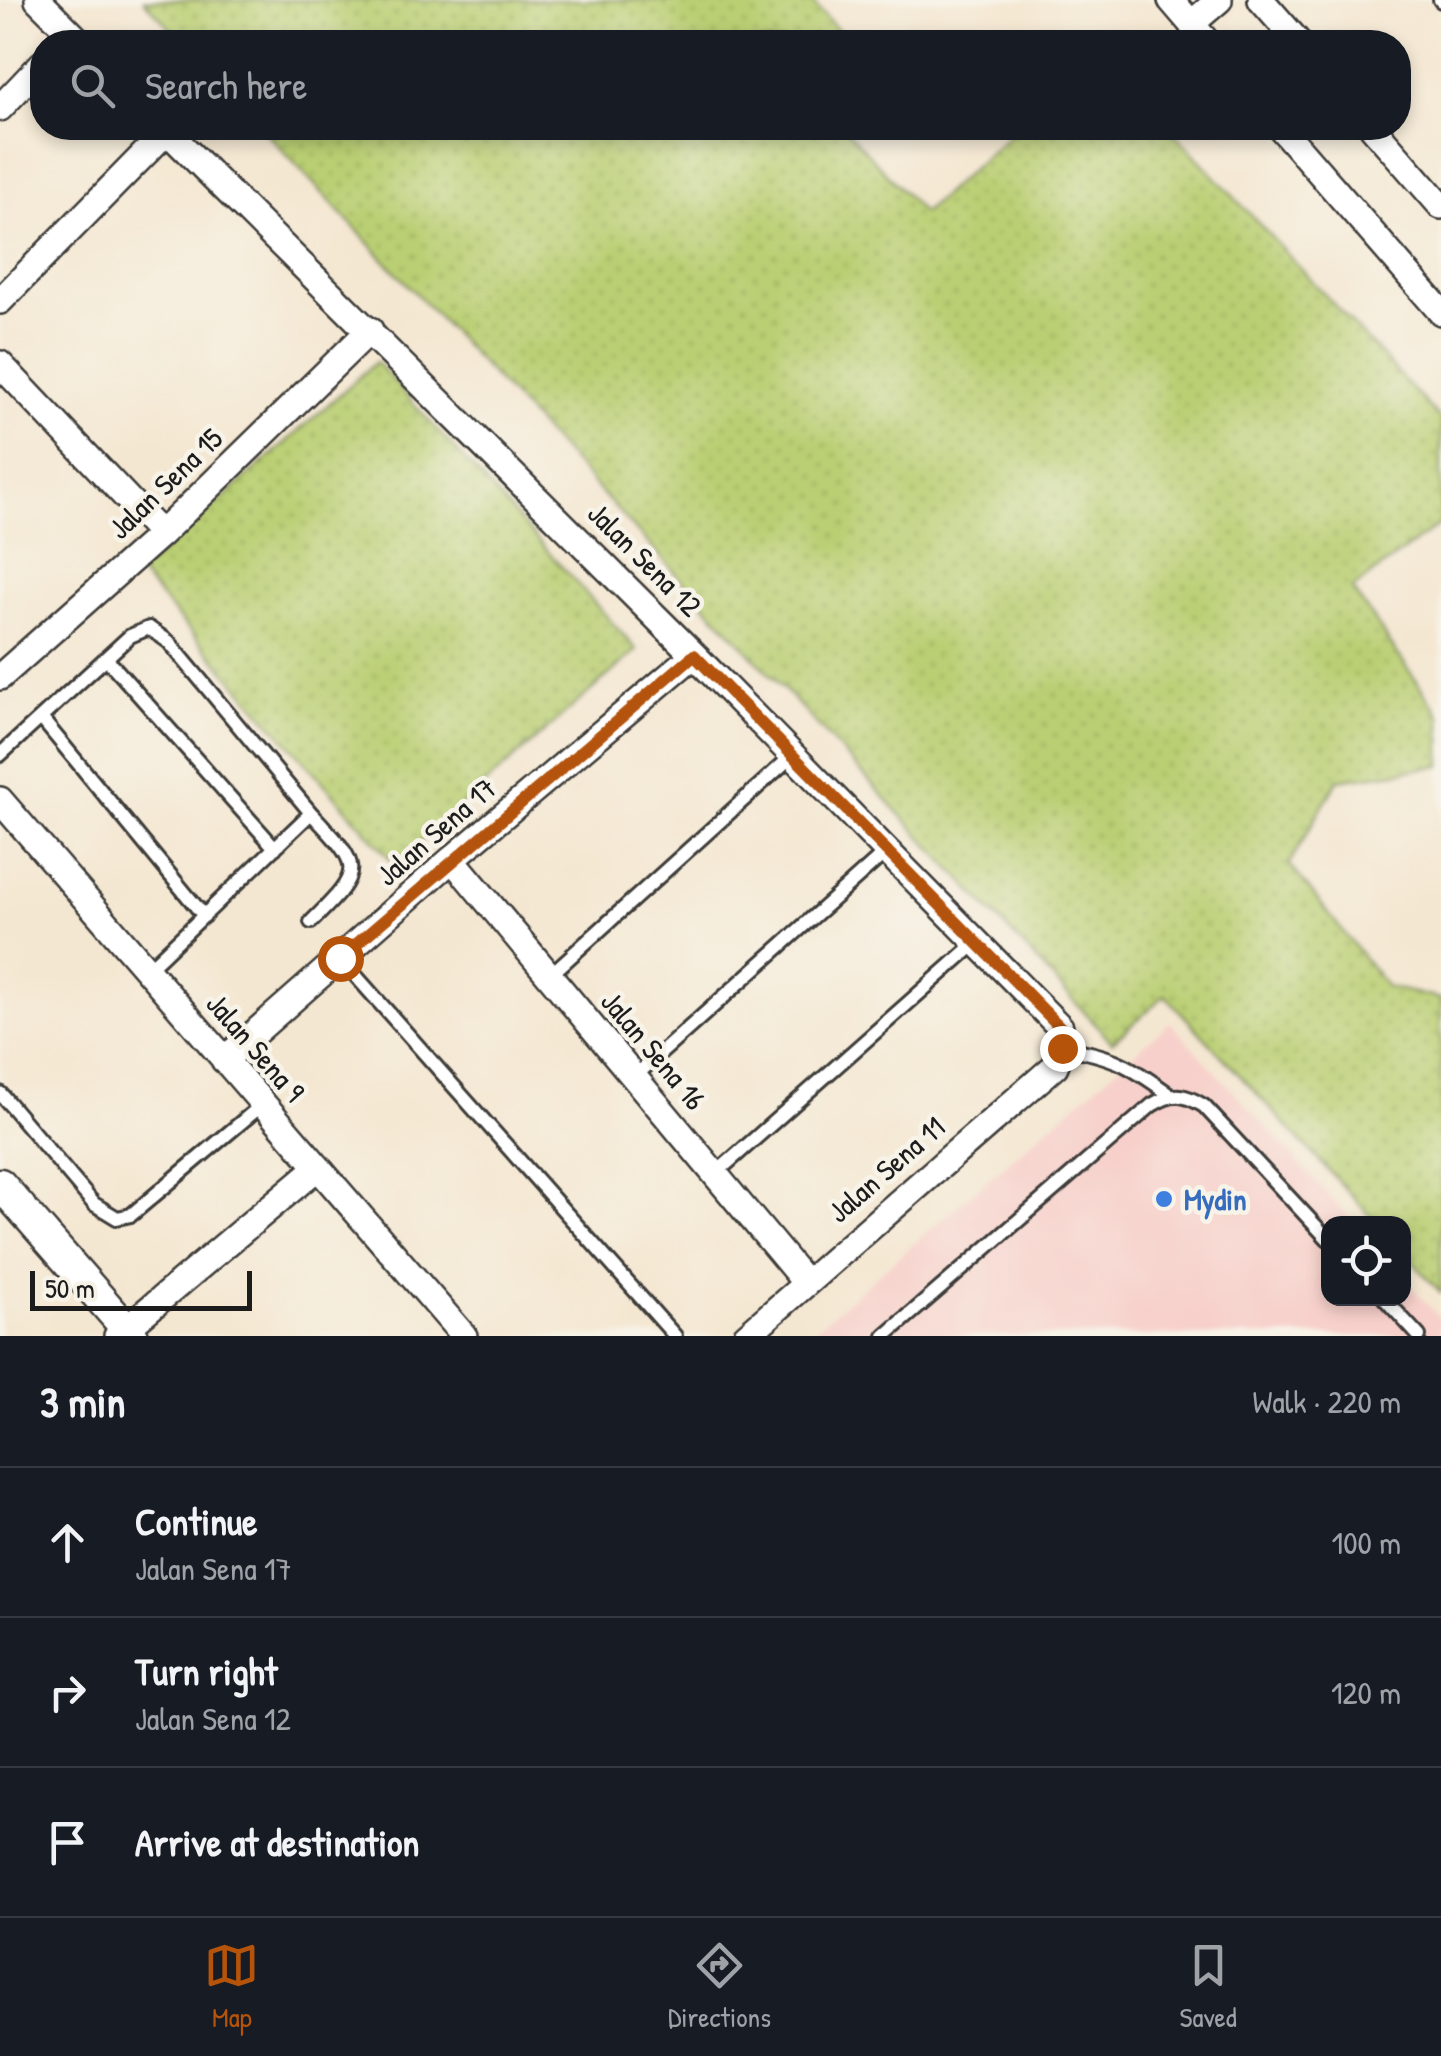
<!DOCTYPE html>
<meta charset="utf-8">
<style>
body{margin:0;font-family:"Patrick Hand",sans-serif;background:#242831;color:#f1f3f6}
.controls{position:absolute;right:30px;bottom:30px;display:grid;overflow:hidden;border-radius:20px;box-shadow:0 5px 15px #0003}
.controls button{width:90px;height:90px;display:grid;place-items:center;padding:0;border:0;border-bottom:2px solid #363941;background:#171b24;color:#f1f3f6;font:50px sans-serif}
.scale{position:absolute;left:30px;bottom:25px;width:222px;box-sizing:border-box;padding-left:10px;border:5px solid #1c1c1c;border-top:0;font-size:28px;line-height:35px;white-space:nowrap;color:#1c1c1c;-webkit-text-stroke:8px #f7f3e8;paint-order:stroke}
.stop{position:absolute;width:30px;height:30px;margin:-22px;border:8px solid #b45309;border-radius:50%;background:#fff}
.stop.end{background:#b45309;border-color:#fff;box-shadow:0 2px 10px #0008}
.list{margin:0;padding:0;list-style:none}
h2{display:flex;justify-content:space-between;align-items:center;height:130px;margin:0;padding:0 40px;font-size:42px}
h2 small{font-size:32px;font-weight:400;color:#9ea1a6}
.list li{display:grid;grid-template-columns:65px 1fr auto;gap:30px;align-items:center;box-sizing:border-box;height:150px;padding:0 40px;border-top:2px solid #363941}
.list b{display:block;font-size:38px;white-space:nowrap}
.list p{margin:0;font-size:32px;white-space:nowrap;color:#9ea1a6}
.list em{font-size:32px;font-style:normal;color:#9ea1a6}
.icon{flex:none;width:55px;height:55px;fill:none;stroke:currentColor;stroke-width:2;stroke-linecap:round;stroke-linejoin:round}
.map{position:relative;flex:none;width:1441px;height:1336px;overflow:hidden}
.search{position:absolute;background:#171b24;box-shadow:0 5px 15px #0003;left:30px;right:30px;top:30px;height:110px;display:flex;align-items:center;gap:25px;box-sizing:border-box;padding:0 35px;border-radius:40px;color:#9ea1a6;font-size:38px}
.sheet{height:580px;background:#171b24}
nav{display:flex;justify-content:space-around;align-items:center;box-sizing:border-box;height:140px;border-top:2px solid #363941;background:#171b24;font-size:28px;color:#9ea1a6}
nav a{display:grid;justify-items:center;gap:5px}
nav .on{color:#b45309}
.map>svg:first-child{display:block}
.built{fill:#f7d0cb}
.grass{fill:url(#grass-dots);stroke:#6b7648;stroke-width:2.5}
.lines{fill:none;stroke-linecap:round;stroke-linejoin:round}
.service-casing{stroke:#3c3a37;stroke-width:18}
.minor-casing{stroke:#3c3a37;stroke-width:30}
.tertiary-casing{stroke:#3c3a37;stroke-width:35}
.service{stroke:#fff;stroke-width:12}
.minor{stroke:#fff;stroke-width:25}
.tertiary{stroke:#fff;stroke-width:30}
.route{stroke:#b45309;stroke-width:12}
.shop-dot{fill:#3f7fe0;stroke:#f7f3e8;stroke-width:4}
.labels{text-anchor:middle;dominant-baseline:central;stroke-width:9;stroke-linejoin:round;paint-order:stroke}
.street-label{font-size:30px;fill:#1c1c1c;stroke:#f7f3e8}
.shop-label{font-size:30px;font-weight:bold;fill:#366cbe;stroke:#f7f3e8;text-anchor:start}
</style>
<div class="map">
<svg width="1441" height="1336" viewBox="0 0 1441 1336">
<defs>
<pattern id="grass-dots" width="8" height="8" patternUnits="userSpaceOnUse" patternTransform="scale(2.5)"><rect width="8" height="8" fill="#bacf73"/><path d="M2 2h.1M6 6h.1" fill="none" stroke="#9fb163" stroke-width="1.8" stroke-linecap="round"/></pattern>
</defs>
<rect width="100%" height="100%" fill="#f7f3e8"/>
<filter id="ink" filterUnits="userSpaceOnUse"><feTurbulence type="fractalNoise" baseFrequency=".01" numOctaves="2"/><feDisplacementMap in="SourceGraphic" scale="20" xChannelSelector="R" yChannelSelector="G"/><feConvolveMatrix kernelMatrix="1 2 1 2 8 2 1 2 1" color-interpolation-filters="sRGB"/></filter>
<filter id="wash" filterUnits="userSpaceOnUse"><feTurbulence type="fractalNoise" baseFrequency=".0048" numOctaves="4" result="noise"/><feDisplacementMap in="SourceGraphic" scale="40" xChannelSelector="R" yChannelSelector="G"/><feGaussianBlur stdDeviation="2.25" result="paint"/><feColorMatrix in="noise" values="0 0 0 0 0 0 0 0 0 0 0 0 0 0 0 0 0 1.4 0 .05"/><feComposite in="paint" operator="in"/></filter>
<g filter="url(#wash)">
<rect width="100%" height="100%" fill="#f4e7d1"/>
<path class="built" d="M1170 1022 1354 1223 1328 1224V1298H1404V1278L1441 1319V1336H807Z"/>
<path class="grass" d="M144 0H810L849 42H183Z
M262 128H844L923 213 1017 128H1170L1441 420V523L1352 589 1441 716V766L1338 780 1289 864 1387 987 1441 999V1293L1404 1252V1224L1377 1223 1165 995 1112 1042Z
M376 362 637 650 395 864 139 573Z"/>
</g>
<g filter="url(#ink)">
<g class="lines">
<defs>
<path id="service" d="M1440 0 1441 1
M106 658 275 848
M41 718 204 916
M0 755 130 636 149 628 169 642 311 813 147 970
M311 922C365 869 362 867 311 813
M340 958 675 1336
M549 976 793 755
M1062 1047C1113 1056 1128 1064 1169 1094
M634 1077 887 851
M0 1093 94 1204 117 1218 131 1215 263 1104
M715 1174 977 942
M1384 1298 1419 1336
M885 1336 1152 1105C1173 1092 1183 1093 1204 1106L1328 1239"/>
<path id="minor" d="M38 0 80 42
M1171 0 1207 42
M1261 0 1298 42
M1191 24 1219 0
M0 108 42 64
M164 128 694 655 1060 1027 1062 1047 1055 1066 746 1336
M1281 128 1441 312
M1373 128 1441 206
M0 301 167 131
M0 364 161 534
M0 677 161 534 370 330
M0 800 464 1336
M452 859 805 1282
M224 1060 452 859 694 655
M117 1336 318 1167"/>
<path id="tertiary" d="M0 1184 133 1336"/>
</defs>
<use href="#service" class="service-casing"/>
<use href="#minor" class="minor-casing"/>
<use href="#tertiary" class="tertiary-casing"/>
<use href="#service" class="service"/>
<use href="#minor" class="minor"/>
<use href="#tertiary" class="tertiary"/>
</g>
</g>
<g class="lines" filter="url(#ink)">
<path class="route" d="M340 958 694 655 1060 1027 1062 1048"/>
</g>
<circle class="shop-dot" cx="1164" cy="1199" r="10"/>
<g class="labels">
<g class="street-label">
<text transform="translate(165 483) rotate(-44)">Jalan Sena 15</text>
<text transform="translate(645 559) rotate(45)">Jalan Sena 12</text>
<text transform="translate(436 831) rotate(-41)">Jalan Sena 17</text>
<text transform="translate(256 1047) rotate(49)">Jalan Sena 9</text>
<text transform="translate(654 1050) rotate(50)">Jalan Sena 16</text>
<text transform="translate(886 1169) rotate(-41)">Jalan Sena 11</text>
</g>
<g class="shop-label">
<text x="1184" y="1199">Mydin</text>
</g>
</g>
</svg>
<div class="controls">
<button><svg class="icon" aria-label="locate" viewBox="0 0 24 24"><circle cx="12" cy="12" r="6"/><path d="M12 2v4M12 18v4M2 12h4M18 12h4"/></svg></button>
</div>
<div class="scale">50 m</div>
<div class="stop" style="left:340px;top:958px"></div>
<div class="stop end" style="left:1062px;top:1048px"></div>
<div class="search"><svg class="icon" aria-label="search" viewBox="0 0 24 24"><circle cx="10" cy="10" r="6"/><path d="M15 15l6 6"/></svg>Search here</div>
</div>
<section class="sheet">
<h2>3 min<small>Walk · 220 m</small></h2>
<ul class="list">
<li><svg class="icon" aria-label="ahead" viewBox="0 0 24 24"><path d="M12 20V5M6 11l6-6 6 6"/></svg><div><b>Continue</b><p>Jalan Sena 17</p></div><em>100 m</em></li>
<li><svg class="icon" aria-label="right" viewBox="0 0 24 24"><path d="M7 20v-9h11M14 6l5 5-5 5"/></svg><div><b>Turn right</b><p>Jalan Sena 12</p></div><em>120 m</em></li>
<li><svg class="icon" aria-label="arrive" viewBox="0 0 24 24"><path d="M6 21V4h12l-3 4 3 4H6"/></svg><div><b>Arrive at destination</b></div></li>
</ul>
</section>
<nav>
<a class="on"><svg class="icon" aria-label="map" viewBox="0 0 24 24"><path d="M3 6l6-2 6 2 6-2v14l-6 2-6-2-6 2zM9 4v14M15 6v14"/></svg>Map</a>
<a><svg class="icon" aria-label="directions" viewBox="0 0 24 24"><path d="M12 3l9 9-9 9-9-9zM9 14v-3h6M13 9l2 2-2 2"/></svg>Directions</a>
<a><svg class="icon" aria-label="saved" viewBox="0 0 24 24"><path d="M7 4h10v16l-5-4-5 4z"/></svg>Saved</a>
</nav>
